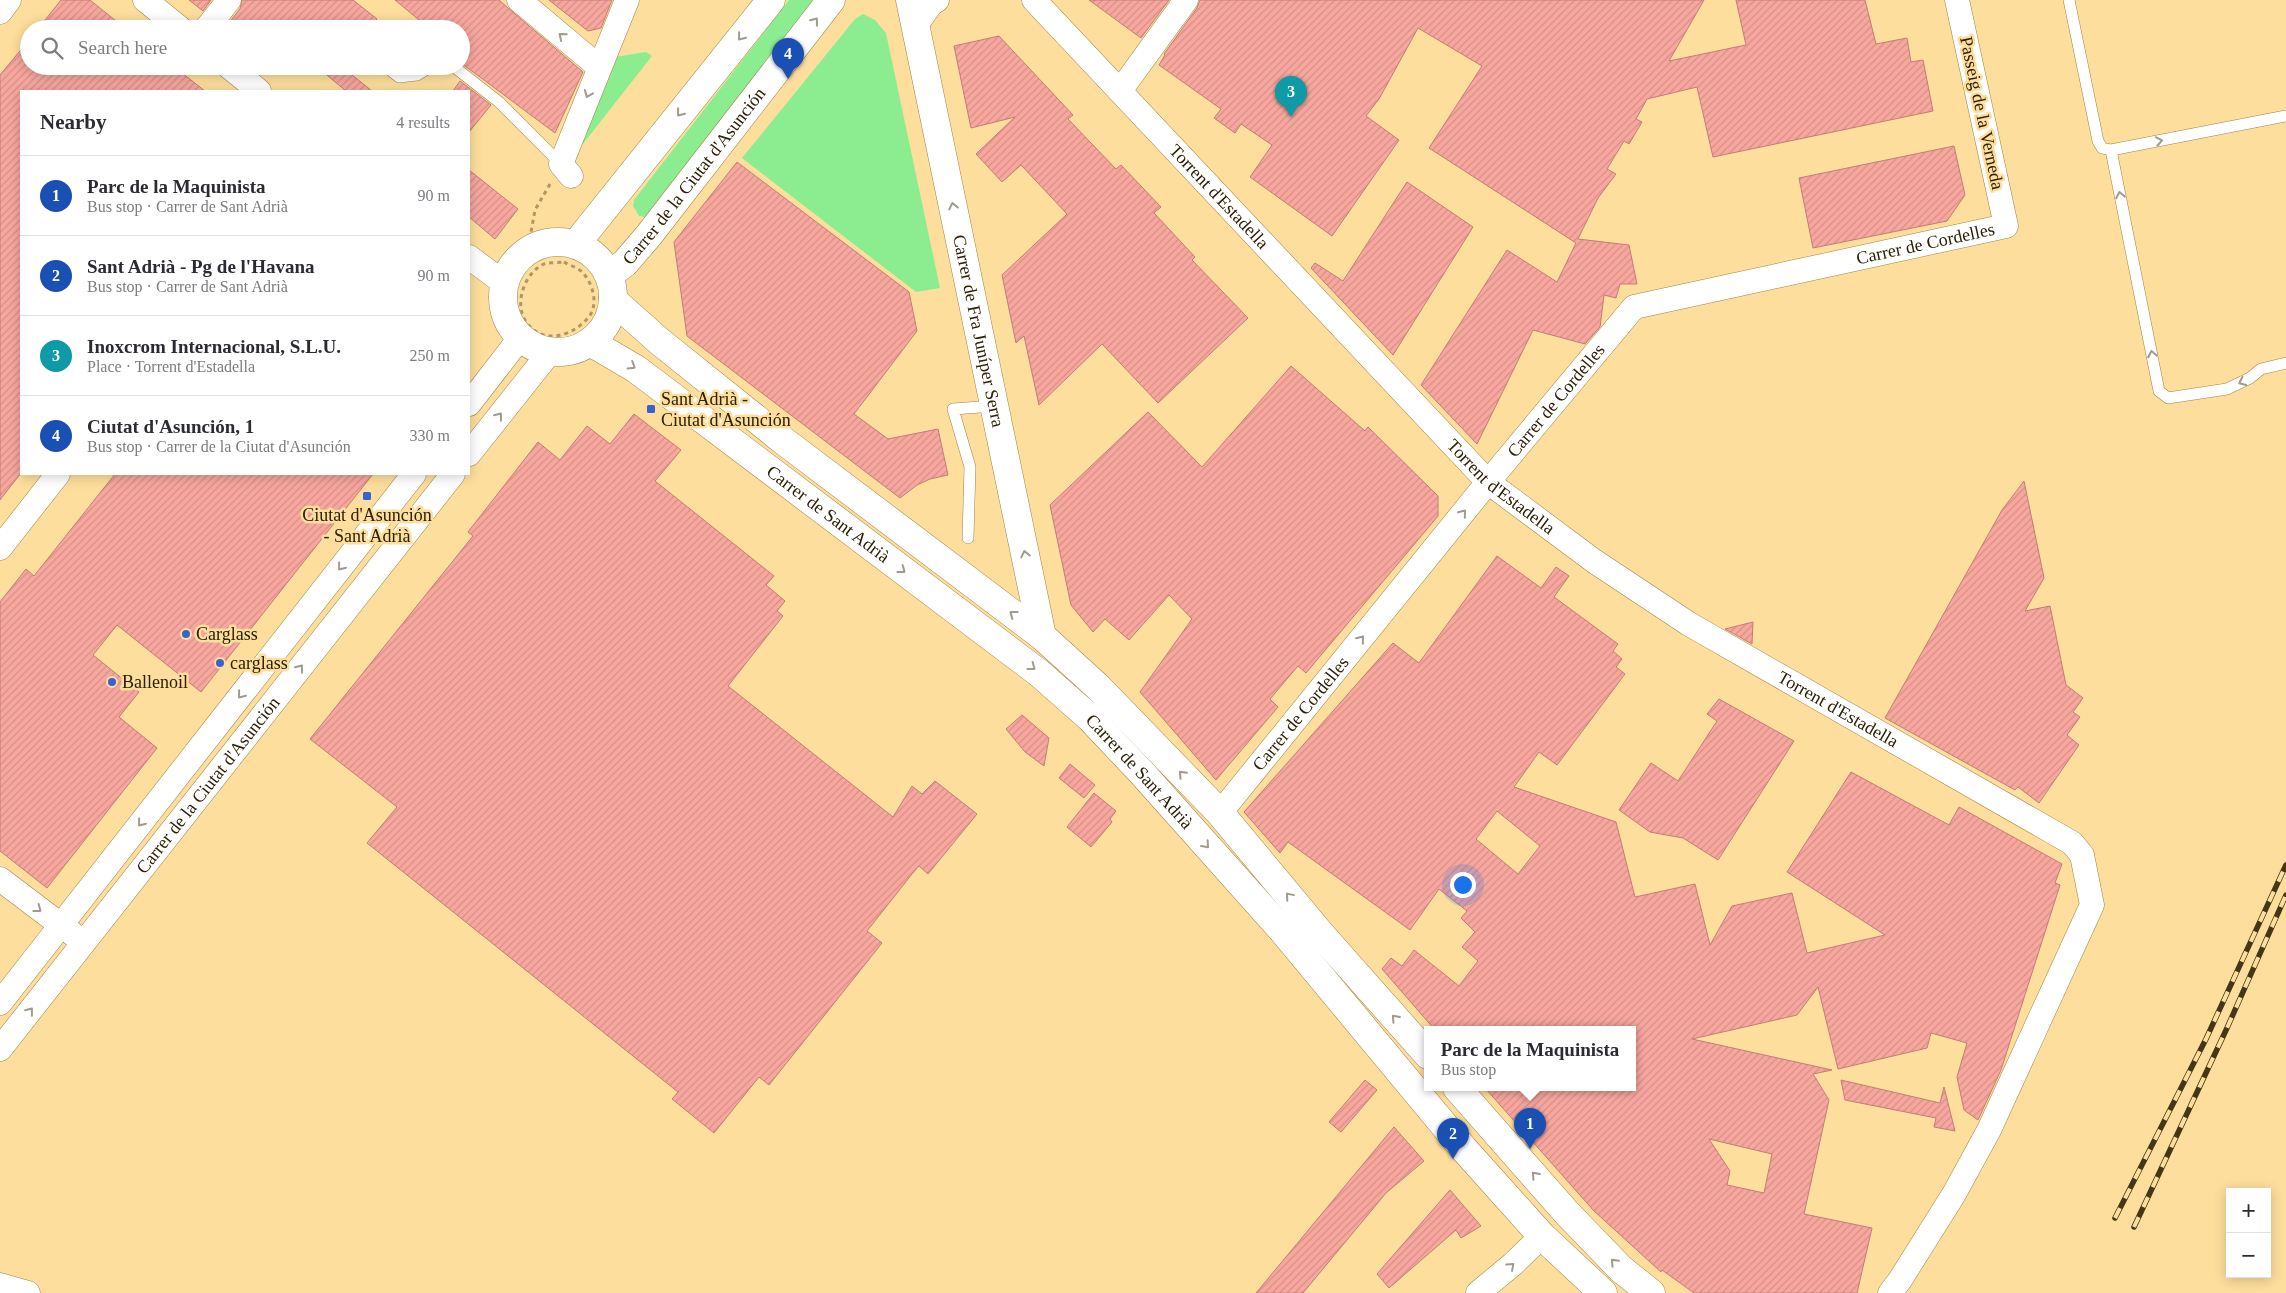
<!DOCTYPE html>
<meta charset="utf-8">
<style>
body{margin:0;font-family:Georgia,serif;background:#f2f2f3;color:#2b2b33}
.controls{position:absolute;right:15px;bottom:15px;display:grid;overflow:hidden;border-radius:0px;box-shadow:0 2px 12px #0003}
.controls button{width:45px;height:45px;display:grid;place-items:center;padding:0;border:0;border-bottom:1px solid #e1e1e2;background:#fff;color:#2b2b33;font:25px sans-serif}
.you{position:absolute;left:1462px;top:884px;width:18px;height:18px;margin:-12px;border:4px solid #fff;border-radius:50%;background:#1a73e8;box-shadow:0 0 0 8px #1a73e833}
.badge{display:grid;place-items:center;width:32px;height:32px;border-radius:50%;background:#0f766e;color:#fff;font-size:16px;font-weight:700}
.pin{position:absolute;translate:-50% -41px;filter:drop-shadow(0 1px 2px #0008)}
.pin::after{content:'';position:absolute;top:26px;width:18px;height:15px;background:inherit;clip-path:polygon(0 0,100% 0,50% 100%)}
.popup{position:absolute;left:1424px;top:1026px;width:212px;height:65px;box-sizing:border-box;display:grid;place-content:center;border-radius:0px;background:#fff;filter:drop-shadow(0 1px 4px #0005);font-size:16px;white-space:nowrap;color:#7c7c81}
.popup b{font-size:19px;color:#2b2b33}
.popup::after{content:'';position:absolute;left:50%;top:100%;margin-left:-10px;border:10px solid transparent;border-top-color:#fff}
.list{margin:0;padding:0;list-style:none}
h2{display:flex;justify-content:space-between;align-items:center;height:65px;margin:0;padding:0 20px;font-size:21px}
h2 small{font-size:16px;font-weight:400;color:#7c7c81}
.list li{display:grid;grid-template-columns:32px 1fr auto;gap:15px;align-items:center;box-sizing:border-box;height:80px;padding:0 20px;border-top:1px solid #e1e1e2}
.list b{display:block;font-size:19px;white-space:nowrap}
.list p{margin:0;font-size:16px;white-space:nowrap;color:#7c7c81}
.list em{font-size:16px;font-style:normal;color:#7c7c81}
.icon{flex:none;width:28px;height:28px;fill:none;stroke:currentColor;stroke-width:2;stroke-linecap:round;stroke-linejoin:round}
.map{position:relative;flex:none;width:2286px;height:1293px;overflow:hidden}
.search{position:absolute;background:#fff;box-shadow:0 2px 12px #0003;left:20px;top:20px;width:450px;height:55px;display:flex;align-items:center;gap:12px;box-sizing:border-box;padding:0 18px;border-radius:28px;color:#7c7c81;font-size:19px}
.panel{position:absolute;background:#fff;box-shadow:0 2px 12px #0003;left:20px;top:90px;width:450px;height:385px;border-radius:0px}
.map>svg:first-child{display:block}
.green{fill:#8bed90}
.building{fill:url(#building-hatch);stroke:#c37c76;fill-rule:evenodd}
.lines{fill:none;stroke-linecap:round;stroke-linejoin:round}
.lane-casing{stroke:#a18445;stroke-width:12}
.street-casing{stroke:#a18445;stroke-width:25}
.secondary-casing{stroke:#a18445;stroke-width:29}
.path{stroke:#af9764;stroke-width:3;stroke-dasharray:4 4;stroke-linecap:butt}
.lane{stroke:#fff;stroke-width:11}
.street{stroke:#fff;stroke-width:24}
.secondary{stroke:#fff;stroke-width:28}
.rail-casing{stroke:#443616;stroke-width:5.5}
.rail{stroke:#fdde9c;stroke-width:4;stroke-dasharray:11;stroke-linecap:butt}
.oneway{stroke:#a09b8e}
.poi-dot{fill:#3861d2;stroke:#fdde9c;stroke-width:2}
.labels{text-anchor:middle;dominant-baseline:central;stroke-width:5;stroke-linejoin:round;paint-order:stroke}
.street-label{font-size:18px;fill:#2c2005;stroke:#fdde9c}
.poi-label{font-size:18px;fill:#2c2005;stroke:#fdde9c;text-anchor:start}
</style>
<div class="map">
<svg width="2286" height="1293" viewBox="0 0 2286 1293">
<defs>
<pattern id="building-hatch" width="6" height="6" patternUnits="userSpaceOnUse" patternTransform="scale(1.25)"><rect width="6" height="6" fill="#f8a79f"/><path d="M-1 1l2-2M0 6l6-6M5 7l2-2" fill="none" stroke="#d58f87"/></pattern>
</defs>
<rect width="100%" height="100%" fill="#fdde9c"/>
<path class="green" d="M789 0H817L651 214 645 217 639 216 633 206 634 200Z
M863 14 875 20 886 33 940 288 916 292 742 158 855 19Z
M646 52 652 56 579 149 615 57Z"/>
<path class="building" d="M61 0H90L126 29H38Z
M189 0H211L203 11Z
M242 0H353L377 19 369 29H224L240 9Z
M395 0H499L508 8 583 72 555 133 461 63V29H430Z
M549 0H612L601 28 588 31Z
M1089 0H1169L1141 38Z
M1200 0H1704L1669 61 1746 45 1736 0H1865L1876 44 1907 38 1911 62 1923 60 1933 111 1713 157 1697 87 1647 99 1636 119 1642 122 1629 144 1624 141 1607 169 1616 174 1598 198 1578 239 1629 245 1637 284H1620L1616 298 1604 295 1600 327 1585 344 1533 330 1477 444 1421 385 1507 250 1557 282 1576 243 1429 148 1482 66 1418 28 1379 99 1366 116 1399 140 1332 236 1250 177 1272 145 1241 124 1235 133 1214 118 1221 109 1159 65 1165 55 1164 54 1197 8Z
M999 36 1073 115 1068 119 1116 169 1121 165 1161 207 1154 213 1195 257 1192 260 1248 318 1158 403 1102 344 1039 405 1024 336 1016 343 1002 275 1067 214 1021 165 1002 182 976 154 1015 117 971 128 954 46Z
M29 40V66H173L205 91H21V473L0 500V75Z
M316 66H341L372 91H346Z
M460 81 491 105 469 132V91H453Z
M1954 146 1965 195 1947 221 1813 248 1799 178Z
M737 162 909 292 917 331 854 414 888 439 938 429 948 475 930 479 917 485 900 498 687 336 674 242Z
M469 170 518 209 495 239 469 217Z
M1407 182 1473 227 1393 355 1311 268 1315 263 1343 281Z
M1291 366 1365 431 1368 427 1438 496V516L1306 673 1298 666 1270 699 1278 707 1216 780 1140 692 1192 619 1169 595 1129 640 1105 619 1093 632 1071 605 1050 505 1148 412 1202 467Z
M634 414 681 450 655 481 774 576 766 585 785 601 777 611 783 616 728 686 893 817 912 786 922 794 935 781 977 814 928 874 919 866 912 874 867 931 882 943 769 1085 759 1077 714 1133 672 1099 678 1092 367 843 397 807 310 739 473 536 468 532 538 442 560 460 587 426 610 444Z
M115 474H373L201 692 117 625 93 655 139 692 119 717 157 748 47 888 0 851V602L26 569 34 576Z
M2024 481 2044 578 2025 611 2050 606 2066 685 2083 698 2073 712 2080 717 2067 735 2079 745 2039 803 2018 787 2015 790 1885 718 2002 510Z
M1497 556 1541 588 1556 567 1569 576 1554 597 1618 644 1613 651 1622 659 1616 667 1625 674 1557 765 1539 752 1514 787 1616 822 1635 897 1695 884 1710 945 1732 906 1792 893 1807 953 1885 935 1787 872 1851 772 1949 825 1959 807 2062 864 2055 883 2060 885 2001 1070 1978 1120 1964 1110 1957 1077 1967 1043 1931 1033 1927 1048 1838 1069 1818 987 1797 1015 1692 1039 1832 1070 1813 1074 1829 1100 1804 1214 1872 1228 1857 1293H1694L1662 1270 1661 1272 1594 1211 1485 1088H1632V1030H1435L1382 969 1391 958 1402 966 1414 950 1459 986 1478 961 1462 947 1475 932 1461 918 1467 911 1439 889 1410 930 1288 842 1280 853 1244 812 1393 643 1419 663ZM1497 811 1540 846 1518 874 1476 839ZM1709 1139 1772 1154 1764 1193 1727 1185 1730 1171Z
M1753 622 1752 644 1725 629Z
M1719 699 1794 741 1718 860 1683 838 1650 832 1619 810 1651 763 1678 781 1717 721 1707 714Z
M1022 715 1049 738 1044 766 1025 752 1006 729Z
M1070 764 1095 785 1084 798 1059 778Z
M1094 793 1116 811 1110 819 1112 822 1091 847 1067 827Z
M1365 1080 1377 1090 1341 1132 1329 1122Z
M1841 1080 1940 1103 1944 1087 1955 1131 1934 1127 1936 1118 1845 1100Z
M1394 1127 1424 1161 1386 1193 1303 1293H1256Z
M1450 1190 1481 1226 1461 1238 1456 1230 1389 1288 1377 1274Z"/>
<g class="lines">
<defs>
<path id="lane" d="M2069 0 2098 141 2102 148 2111 150 2286 116
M385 66 399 77 417 75 432 66
M453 66 499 102 561 164
M2111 150 2159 391 2168 398 2227 389 2250 378 2261 369 2286 363
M968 538 970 467 953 409 994 406"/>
<g id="street">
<path d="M145 0 181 29"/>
<path d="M519 0 599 67"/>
<path id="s1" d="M1034 0 1488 482 1594 561 1689 624 2072 843 2082 855 2092 905 1989 1130 1954 1194 1900 1280 1890 1293"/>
<path d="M0 12 9 0"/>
<path d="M916 25 931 4 937 0"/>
<path d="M206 29 229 0"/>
<path d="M228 66 259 91"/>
<path d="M1120 91 1186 0"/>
<path d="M571 176 561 164 627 0"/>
<path d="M469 257 504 283"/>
<path d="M469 404 520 338"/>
<path d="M469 454 550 352"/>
<path d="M0 548 58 474"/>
<path id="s2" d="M1220 813 1488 482 1634 307 2006 226 1957 0"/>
<path d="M0 879 74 935"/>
<path d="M0 1003 414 474"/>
<path id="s3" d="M0 1049 453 474"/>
<path d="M0 1285 28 1293"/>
<path d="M1478 1293 1513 1264 1542 1236"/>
</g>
<g id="secondary">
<path id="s4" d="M910 0 1042 636"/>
<circle cx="558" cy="297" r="55"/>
<path d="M576 244 771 0"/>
<path id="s5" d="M609 275 625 263 649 235 831 0"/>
<path d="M613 300 659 341 785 442 1042 636 1098 687 1220 813 1319 932 1428 1055"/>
<path id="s6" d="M590 342 636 369 1039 673 1090 718 1142 773 1283 931 1463 1148 1542 1236 1603 1293"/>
<path d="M1457 1088 1566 1212 1621 1269 1651 1293"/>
</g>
</defs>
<use href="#lane" class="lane-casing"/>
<use href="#street" class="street-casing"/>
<use href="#secondary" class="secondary-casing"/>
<path class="path" d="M550 184 535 210 531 232 552 248
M564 262C569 265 576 267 581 271 593 282 600 306 587 319 572 336 543 345 527 323 513 305 524 273 544 264 550 262 558 263 564 262Z"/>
<use href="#lane" class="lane"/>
<use href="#street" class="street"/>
<use href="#secondary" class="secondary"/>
<defs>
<path id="rail" d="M2115 1218 2206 1039 2286 865
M2134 1227 2227 1028 2286 895"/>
</defs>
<use href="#rail" class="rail-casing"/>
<use href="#rail" class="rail"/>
</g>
<defs><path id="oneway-chevron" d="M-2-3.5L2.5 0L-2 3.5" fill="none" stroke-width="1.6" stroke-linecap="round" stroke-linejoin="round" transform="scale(1.25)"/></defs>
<g class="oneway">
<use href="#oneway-chevron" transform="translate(815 21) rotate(-52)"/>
<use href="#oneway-chevron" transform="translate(562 36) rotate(-140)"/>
<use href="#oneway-chevron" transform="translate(741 37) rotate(129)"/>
<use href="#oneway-chevron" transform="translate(588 94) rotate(112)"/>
<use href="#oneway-chevron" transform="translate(680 113) rotate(128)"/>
<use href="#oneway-chevron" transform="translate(2159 141) rotate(-11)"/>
<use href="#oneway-chevron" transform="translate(2120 195) rotate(-101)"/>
<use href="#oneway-chevron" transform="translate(953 206) rotate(-102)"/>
<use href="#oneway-chevron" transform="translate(2152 354) rotate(-101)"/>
<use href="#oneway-chevron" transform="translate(632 366) rotate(32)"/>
<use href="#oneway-chevron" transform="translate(2242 382) rotate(155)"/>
<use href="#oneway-chevron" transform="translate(499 416) rotate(-52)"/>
<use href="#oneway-chevron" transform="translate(1463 513) rotate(-51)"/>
<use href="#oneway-chevron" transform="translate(1025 554) rotate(-102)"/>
<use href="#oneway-chevron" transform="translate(341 567) rotate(128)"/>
<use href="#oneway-chevron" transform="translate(902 570) rotate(37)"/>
<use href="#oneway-chevron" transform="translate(1013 614) rotate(-143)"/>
<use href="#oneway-chevron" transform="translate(1361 639) rotate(-51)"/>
<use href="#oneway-chevron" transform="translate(1032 667) rotate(37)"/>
<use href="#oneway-chevron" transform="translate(300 668) rotate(-52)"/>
<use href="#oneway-chevron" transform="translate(241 695) rotate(128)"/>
<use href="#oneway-chevron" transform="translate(1182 774) rotate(-134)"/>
<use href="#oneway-chevron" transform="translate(141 823) rotate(128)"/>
<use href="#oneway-chevron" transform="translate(1206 845) rotate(48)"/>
<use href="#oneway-chevron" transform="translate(1289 896) rotate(-130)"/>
<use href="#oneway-chevron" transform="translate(38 909) rotate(37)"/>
<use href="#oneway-chevron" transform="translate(30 1011) rotate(-52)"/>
<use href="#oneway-chevron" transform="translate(1395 1018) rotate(-132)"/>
<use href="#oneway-chevron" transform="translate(1535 1175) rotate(-132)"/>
<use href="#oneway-chevron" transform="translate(1614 1262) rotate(-134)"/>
<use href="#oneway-chevron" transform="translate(1511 1266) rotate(-42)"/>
</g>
<g class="poi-dot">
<rect x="646" y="404" width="10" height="10" rx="2.5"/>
<rect x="362" y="491" width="10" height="10" rx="2.5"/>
<circle cx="186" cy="634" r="5"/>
<circle cx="220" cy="663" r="5"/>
<circle cx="112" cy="682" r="5"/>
</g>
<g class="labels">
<g class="street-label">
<text transform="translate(1982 113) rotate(78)">Passeig de la Verneda</text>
<text stroke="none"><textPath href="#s5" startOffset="131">Carrer de la Ciutat d'Asunción</textPath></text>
<text stroke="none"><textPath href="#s1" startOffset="270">Torrent d'Estadella</textPath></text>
<text stroke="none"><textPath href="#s2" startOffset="952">Carrer de Cordelles</textPath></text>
<text stroke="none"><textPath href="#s4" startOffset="338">Carrer de Fra Juníper Serra</textPath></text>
<text stroke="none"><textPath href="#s2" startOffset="532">Carrer de Cordelles</textPath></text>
<text stroke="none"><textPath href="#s1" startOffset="675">Torrent d'Estadella</textPath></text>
<text stroke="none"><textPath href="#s6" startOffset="294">Carrer de Sant Adrià</textPath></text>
<text stroke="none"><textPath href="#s1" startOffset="1080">Torrent d'Estadella</textPath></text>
<text stroke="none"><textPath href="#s2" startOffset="128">Carrer de Cordelles</textPath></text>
<text stroke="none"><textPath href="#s6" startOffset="699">Carrer de Sant Adrià</textPath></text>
<text stroke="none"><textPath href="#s3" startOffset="336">Carrer de la Ciutat d'Asunción</textPath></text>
</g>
<g class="poi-label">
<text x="661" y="399">Sant Adrià -<tspan x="661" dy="21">Ciutat d'Asunción</tspan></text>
<text x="367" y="515" text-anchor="middle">Ciutat d'Asunción<tspan x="367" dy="21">- Sant Adrià</tspan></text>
<text x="196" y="634">Carglass</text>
<text x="230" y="663">carglass</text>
<text x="122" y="682">Ballenoil</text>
</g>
</g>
</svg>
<div class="controls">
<button>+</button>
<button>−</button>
</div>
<div class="you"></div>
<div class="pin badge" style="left:1530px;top:1149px;background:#1a4fb4">1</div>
<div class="popup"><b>Parc de la Maquinista</b>Bus stop</div>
<div class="pin badge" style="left:1453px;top:1159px;background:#1a4fb4">2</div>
<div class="pin badge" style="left:1291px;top:117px;background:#0f9aa8">3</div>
<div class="pin badge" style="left:788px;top:79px;background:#1a4fb4">4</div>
<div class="search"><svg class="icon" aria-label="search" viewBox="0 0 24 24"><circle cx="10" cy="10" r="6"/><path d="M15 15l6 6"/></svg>Search here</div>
<section class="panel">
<h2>Nearby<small>4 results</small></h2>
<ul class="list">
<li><span class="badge" style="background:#1a4fb4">1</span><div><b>Parc de la Maquinista</b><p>Bus stop · Carrer de Sant Adrià</p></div><em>90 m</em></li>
<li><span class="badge" style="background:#1a4fb4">2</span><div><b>Sant Adrià - Pg de l'Havana</b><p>Bus stop · Carrer de Sant Adrià</p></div><em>90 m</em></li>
<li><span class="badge" style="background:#0f9aa8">3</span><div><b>Inoxcrom Internacional, S.L.U.</b><p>Place · Torrent d'Estadella</p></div><em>250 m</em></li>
<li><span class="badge" style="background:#1a4fb4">4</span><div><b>Ciutat d'Asunción, 1</b><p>Bus stop · Carrer de la Ciutat d'Asunción</p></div><em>330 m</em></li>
</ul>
</section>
</div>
